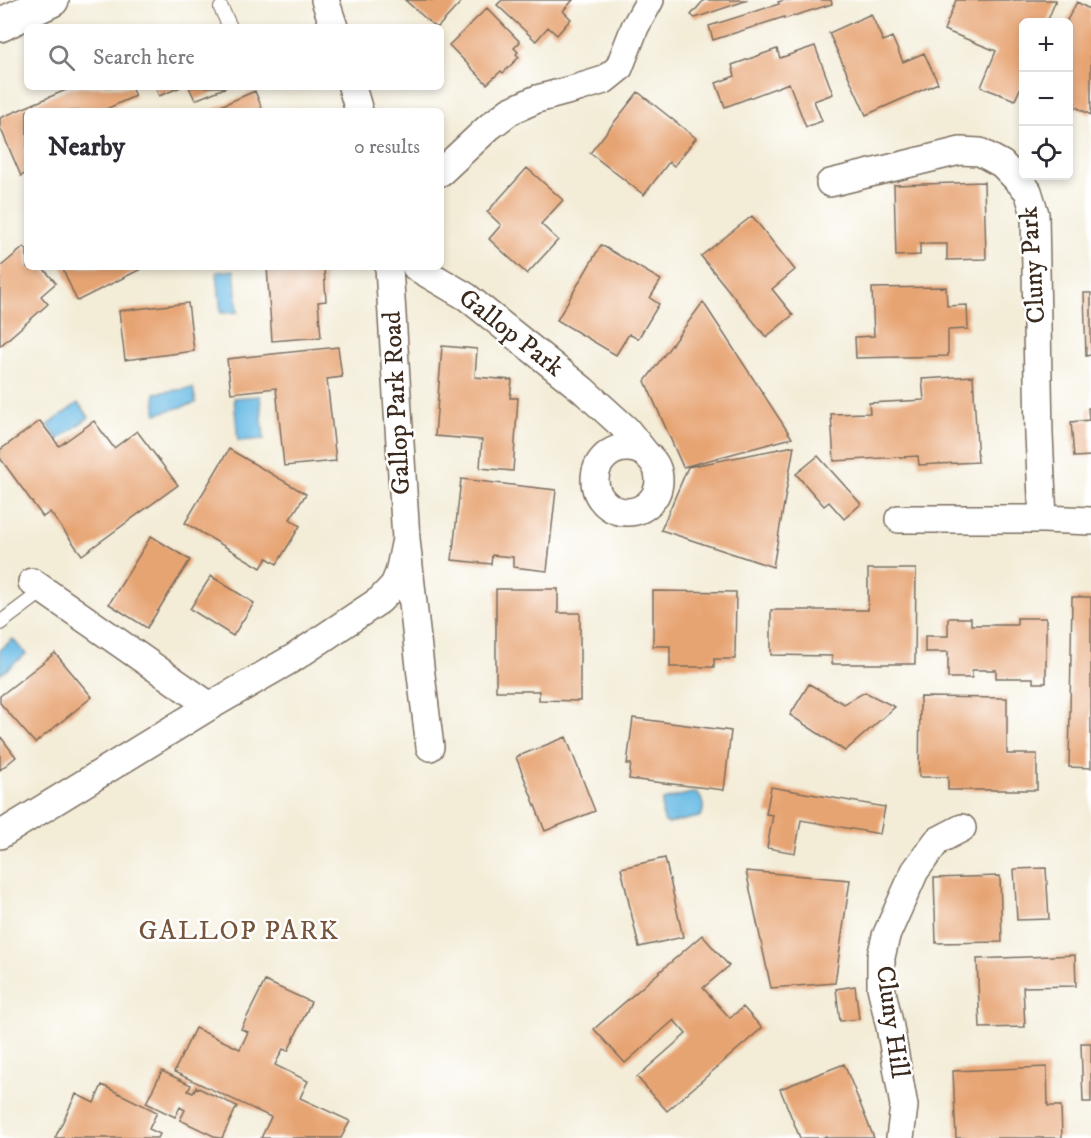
<!DOCTYPE html>
<meta charset="utf-8">
<style>
body{margin:0;font-family:"IM FELL DW Pica",serif;background:#f2f2f3;color:#2b2b33}
.controls{position:absolute;right:18px;top:18px;display:grid;overflow:hidden;border-radius:9px;box-shadow:0 3px 9px #0003}
.controls button{width:54px;height:54px;display:grid;place-items:center;padding:0;border:0;border-bottom:2px solid #e1e1e2;background:#fff;color:#2b2b33;font:30px sans-serif}
.list{margin:0;padding:0;list-style:none}
h2{display:flex;justify-content:space-between;align-items:center;height:78px;margin:0;padding:0 24px;font-size:26px}
h2 small{font-size:20px;font-weight:400;color:#7c7c81}
.icon{flex:none;width:33px;height:33px;fill:none;stroke:currentColor;stroke-width:2;stroke-linecap:round;stroke-linejoin:round}
.map{position:relative;flex:none;width:1091px;height:1138px;overflow:hidden}
.search{position:absolute;background:#fff;box-shadow:0 3px 9px #0003;left:24px;top:24px;width:420px;height:66px;display:flex;align-items:center;gap:15px;box-sizing:border-box;padding:0 21px;border-radius:9px;color:#7c7c81;font-size:22px}
.panel{position:absolute;background:#fff;box-shadow:0 3px 9px #0003;left:24px;top:108px;width:420px;height:162px;border-radius:9px}
.map>svg:first-child{display:block}
.water{fill:#69bbe5;stroke:#527282;stroke-width:1.5}
.building{fill:#e7a473}
.lines{fill:none;stroke-linecap:round;stroke-linejoin:round}
.service-casing{stroke:#7b6e5f;stroke-width:16}
.minor-casing{stroke:#7b6e5f;stroke-width:30}
.trunk-casing{stroke:#7b6e5f;stroke-width:36}
.service{stroke:#fff;stroke-width:14}
.minor{stroke:#fff;stroke-width:27}
.trunk{stroke:#fff;stroke-width:33}
.labels{text-anchor:middle;dominant-baseline:central;stroke-width:5;stroke-linejoin:round;paint-order:stroke}
.street-label{font-size:26px;fill:#3b2a1e;stroke:#fff}
.neighbourhood-label{font-size:27px;letter-spacing:1.5px;fill:#77553c;stroke:#fff}
</style>
<div class="map">
<svg width="1091" height="1138" viewBox="0 0 1091 1138">
<rect width="100%" height="100%" fill="#fff"/>
<filter id="ink" filterUnits="userSpaceOnUse"><feTurbulence type="fractalNoise" baseFrequency=".0167" numOctaves="2"/><feDisplacementMap in="SourceGraphic" scale="12" xChannelSelector="R" yChannelSelector="G"/><feConvolveMatrix kernelMatrix="1 2 1 2 8 2 1 2 1" color-interpolation-filters="sRGB"/></filter>
<filter id="wash" filterUnits="userSpaceOnUse"><feTurbulence type="fractalNoise" baseFrequency=".008" numOctaves="4" result="noise"/><feDisplacementMap in="SourceGraphic" scale="24" xChannelSelector="R" yChannelSelector="G"/><feGaussianBlur stdDeviation="1.35" result="paint"/><feColorMatrix in="noise" values="0 0 0 0 0 0 0 0 0 0 0 0 0 0 0 0 0 1.4 0 .05"/><feComposite in="paint" operator="in"/></filter>
<g filter="url(#wash)">
<rect width="100%" height="100%" fill="#f3ecd7"/>
<path class="water" d="M234 270 238 312 221 313 217 272Z
M193 388 196 403 156 414 155 393Z
M260 396 264 439 238 441 234 398Z
M78 403 89 417 58 440 48 425Z
M13 639 26 654 0 675V650Z
M692 793 698 794C703 800 706 812 699 817L670 823H666C662 818 661 807 663 800Z"/>
<g id="blocks">
<path class="building" d="M405 0H463L438 27H435Z
M502 0H573L563 11 571 19 557 35 548 27 536 41 497 5Z
M704 0H748L695 18 691 15Z
M785 0H831L832 4 784 19V17L713 40 709 26 779 4 778 2Z
M956 0H1056L1047 22H1024V80L1015 100 981 87 996 51 944 30Z
M1077 2 1091 10V115L1068 103V22H1066Z
M487 8 520 42 514 48 518 52 516 54 519 57 503 73 501 71 487 84 449 45Z
M871 14 883 41 892 37 903 62 924 53 938 83 866 115 829 33Z
M815 46 833 94 814 101 822 121 806 127 789 83 725 107 716 83 735 76 732 65 777 49 780 58Z
M73 87H131L135 96 102 111H27V173L21 176 0 127V118Z
M155 87H181L159 96Z
M189 87H227L195 100Z
M255 91 263 111H209Z
M638 92 696 138 674 166 669 162 644 195 590 153Z
M527 168 563 200 541 224 558 240 527 274 489 239 501 225 487 212Z
M984 182 986 259 947 260V244H920V255L896 256 894 185Z
M752 216 795 270 772 289 793 315 766 337 701 256Z
M601 245 661 280 650 298 659 304 638 339 629 334 616 355 557 320Z
M24 247 27 250V267H42L56 283 41 296 48 304 0 346V267Z
M62 267H145L77 301Z
M267 267H324L326 301 318 302 321 337 272 341Z
M946 287 947 306 967 305 968 329 948 330V356L856 358 855 337 874 336 872 288Z
M1084 293H1091V355L1086 356Z
M703 302 792 438 683 467 645 381Z
M188 303 194 351 125 360 119 311Z
M442 346 477 349 475 377 512 380 510 398H518L513 471 480 468 482 440 435 436Z
M338 347 342 377 327 379 336 461 284 466 276 388 231 393 227 359Z
M973 376 978 462 919 465 918 456 834 461 831 414 870 413 869 403 924 400 922 379Z
M1088 408H1091V456L1074 457 1071 422 1089 420Z
M40 421 59 446 94 421 114 448 137 431 178 485 82 555 50 512 43 517 0 458V450Z
M794 446 773 567 661 530 688 467Z
M229 449 306 494 290 519 300 526 277 564 267 558 261 568 185 523Z
M818 456 861 504 844 519 829 502 824 506 796 474Z
M461 479 556 490 547 571 513 567V557L492 555 491 564 452 560Z
M151 536 190 560 147 628 109 604Z
M868 569H916L915 664H832V656L771 655V610H868Z
M211 576 254 603 233 636 190 609Z
M496 589H558V613H580V701L539 700V691H496Z
M653 591 736 592 735 659H714V667H670V646H653Z
M1072 597H1091V768L1069 767Z
M948 618H971V625H1017V618H1046V683H1033V678H996V670H972V678H948V652H925V636H948Z
M55 653 92 697 35 743 0 703V696Z
M809 684 844 704 865 692 895 707 845 751 790 715Z
M920 697 1007 698V754H1037V790H948V777H919Z
M633 718 731 731 724 790 629 779 631 764H627Z
M0 736 16 757 0 770Z
M566 737 595 811 545 831 516 757Z
M771 787 885 807 880 834 801 820 795 853 767 848 773 815 766 814Z
M665 858 683 937 639 947 621 868Z
M1046 868 1049 919 1017 920 1014 869Z
M746 871 850 880 835 983 771 988Z
M1000 876 1002 942 936 943 934 878Z
M702 935 729 966 703 988 730 1018 743 1007 762 1028 667 1111 637 1077 686 1034 674 1020 625 1063 594 1029Z
M1075 955 1076 986 1023 987 1025 1027 980 1028 977 959Z
M265 981 311 1002 288 1051 283 1049 275 1065 308 1081 300 1098 350 1121 341 1138H261L271 1117 174 1072 195 1028 240 1049 248 1032 241 1029Z
M855 986 859 1019 840 1021 836 989Z
M1081 1043H1091V1102H1083Z
M844 1064 874 1138H826V1136L822 1138H800L780 1089Z
M1047 1067 1048 1106H1061L1062 1138H956L953 1071Z
M162 1071 191 1085 188 1091 193 1093 196 1087 237 1106 222 1138H218L180 1120 185 1110 180 1107 175 1117 146 1103Z
M102 1085 157 1112 149 1129 160 1134 158 1138H55L76 1094 94 1103Z"/>
</g>
</g>
<g filter="url(#ink)">
<use href="#blocks" fill-opacity="0" stroke="#7b6e5f" stroke-width="1.5"/>
<g class="lines">
<defs>
<path id="service" d="M221 8 230 27
M0 623 44 590"/>
<path id="minor" d="M325 0 334 27
M352 87 359 111
M441 172 489 127 510 111 537 99 578 88 604 80 619 68 635 27 650 0
M830 183 960 151 980 152 1002 164 1028 191 1035 214 1039 435 1043 519
M389 267 406 539 420 667 430 747
M416 267 467 297 583 390 626 429 646 454
M595 480a32 32 0 1 1 64 0a32 32 0 1 1-64 0Z
M899 519H1043L1091 521
M32 582 210 706
M0 835 210 706 295 657 380 600 394 585 399 573 406 539
M900 1138 904 1106 890 1027 881 987V957L886 936 915 871 937 841 962 828"/>
<path id="trunk" d="M0 25 52 0"/>
</defs>
<use href="#service" class="service-casing"/>
<use href="#minor" class="minor-casing"/>
<use href="#trunk" class="trunk-casing"/>
<use href="#service" class="service"/>
<use href="#minor" class="minor"/>
<use href="#trunk" class="trunk"/>
</g>
</g>
<g class="labels">
<g class="street-label">
<text transform="translate(1033 265) rotate(-94)">Cluny Park</text>
<text transform="translate(511 333) rotate(38)">Gallop Park</text>
<text transform="translate(397 403) rotate(-93)">Gallop Park Road</text>
<text transform="translate(892 1022) rotate(82)">Cluny Hill</text>
</g>
<g class="neighbourhood-label">
<text x="239" y="931">GALLOP PARK</text>
</g>
</g>
</svg>
<div class="controls">
<button>+</button>
<button>−</button>
<button><svg class="icon" aria-label="locate" viewBox="0 0 24 24"><circle cx="12" cy="12" r="6"/><path d="M12 2v4M12 18v4M2 12h4M18 12h4"/></svg></button>
</div>
<div class="search"><svg class="icon" aria-label="search" viewBox="0 0 24 24"><circle cx="10" cy="10" r="6"/><path d="M15 15l6 6"/></svg>Search here</div>
<section class="panel">
<h2>Nearby<small>0 results</small></h2>
<ul class="list">
</ul>
</section>
</div>
